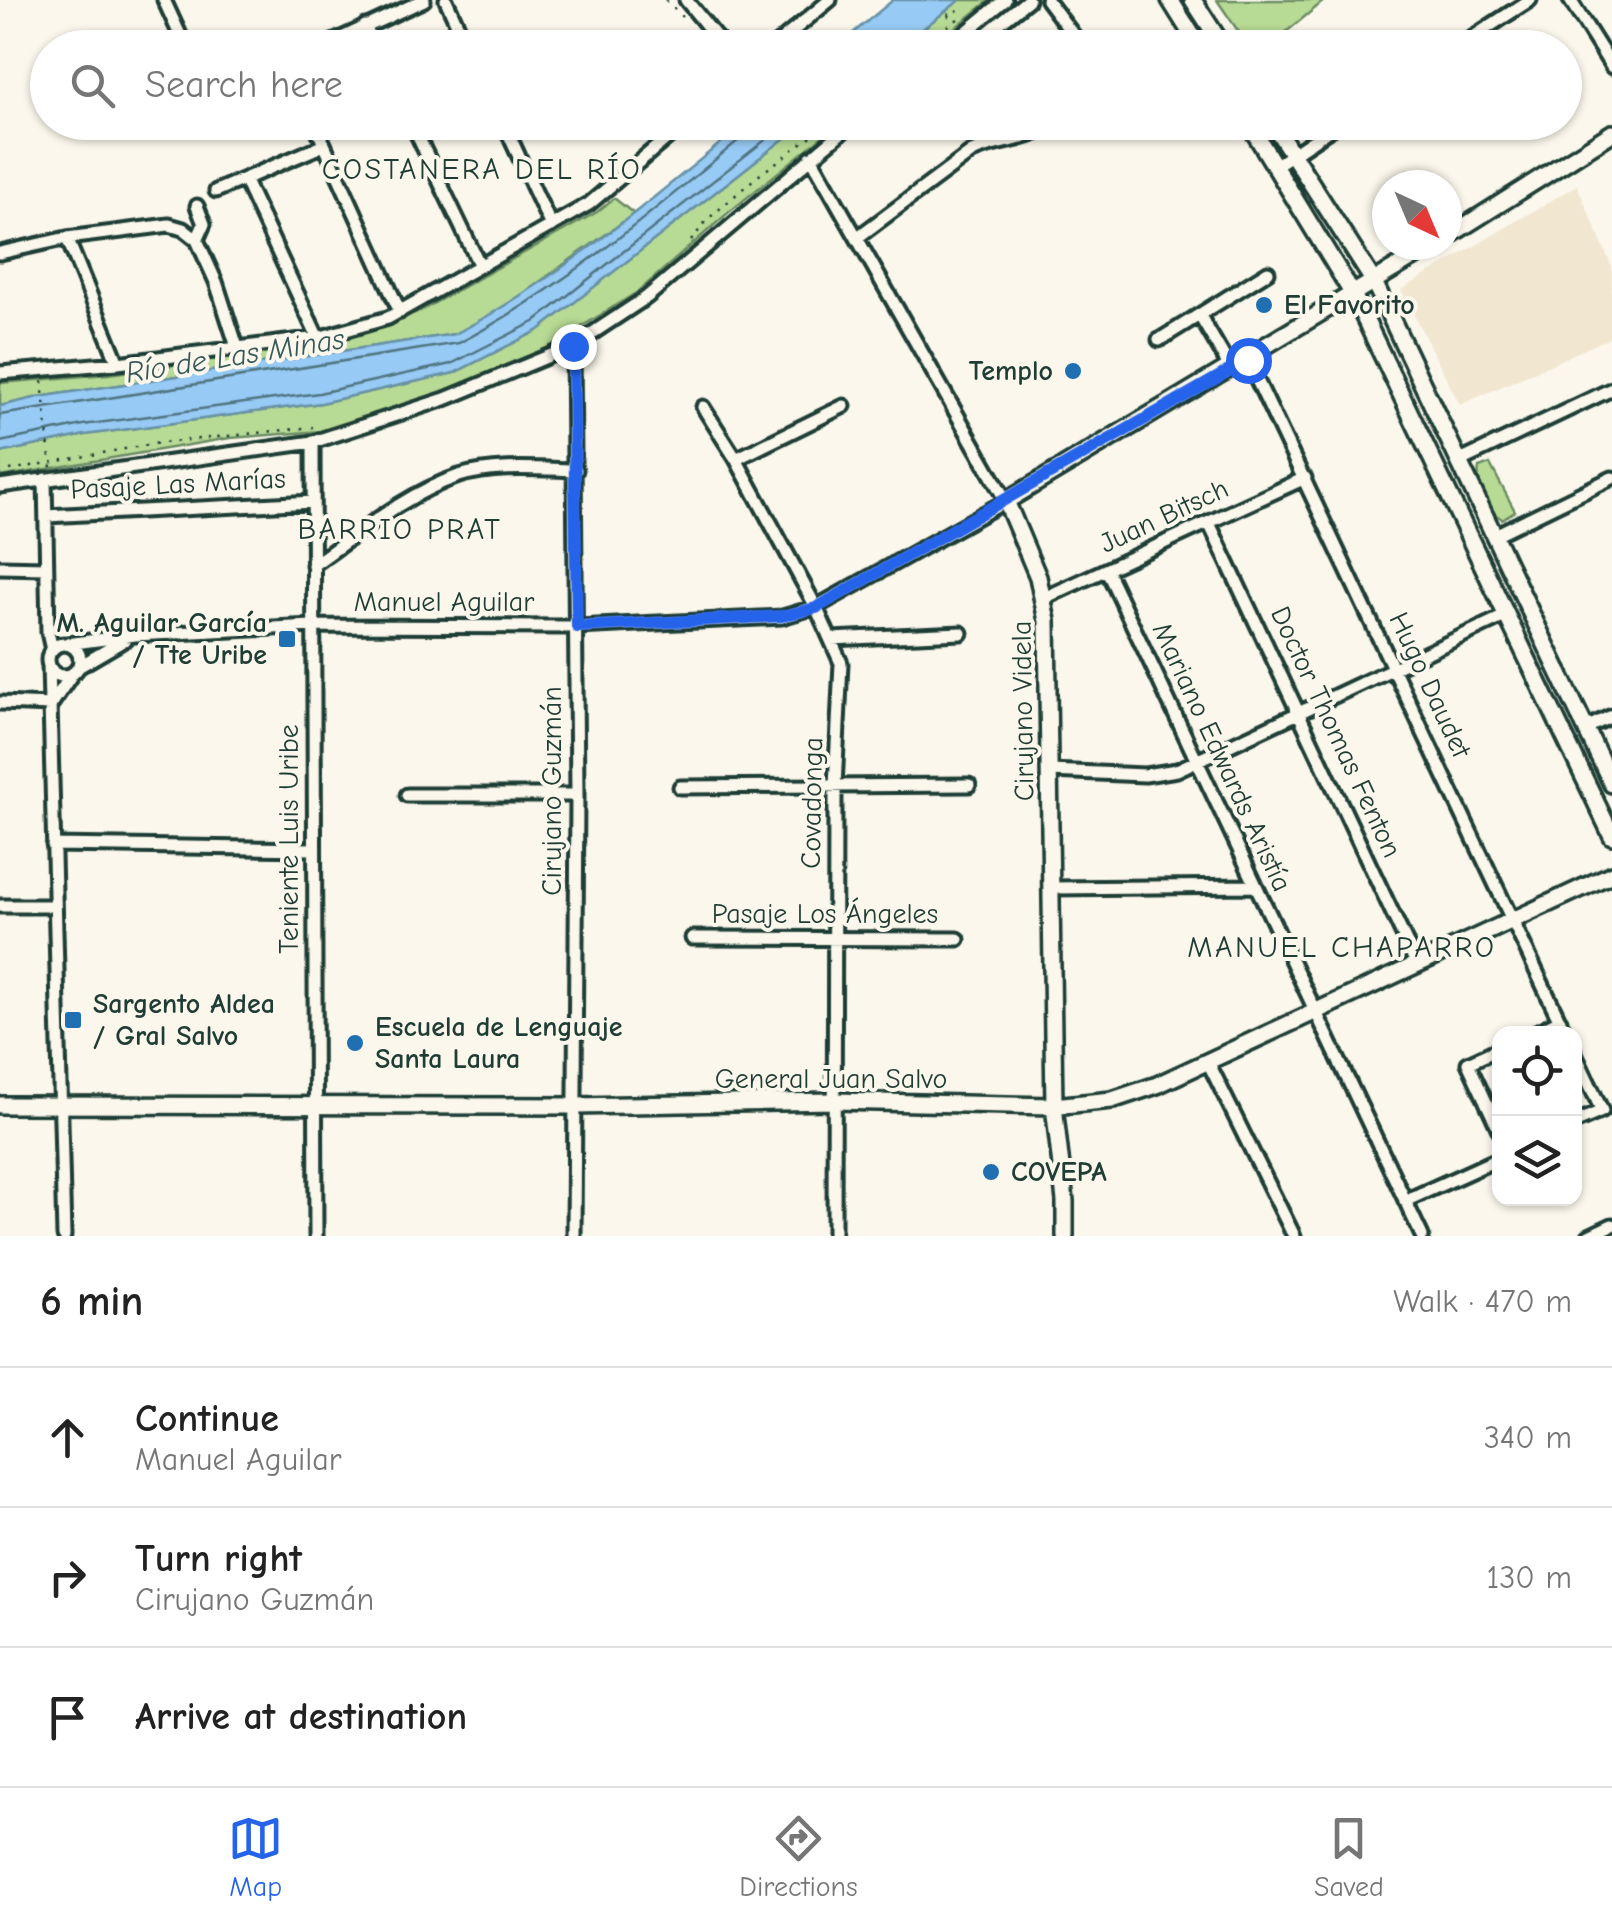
<!DOCTYPE html>
<meta charset="utf-8">
<style>
body{margin:0;font-family:"Comic Neue",sans-serif;background:#f2f2f2;color:#222}
.controls{position:absolute;right:30px;bottom:30px;display:grid;overflow:hidden;border-radius:20px;box-shadow:0 2px 8px #0004}
.controls button{width:90px;height:90px;display:grid;place-items:center;padding:0;border:0;border-bottom:2px solid #e0e0e0;background:#fff;color:#222;font:50px sans-serif}
.compass{position:absolute;left:1372px;top:170px;width:90px;height:90px;border-radius:50%;background:#fff;box-shadow:0 2px 8px #0004;rotate:136deg}
.stop{position:absolute;width:30px;height:30px;margin:-22px;border:8px solid #2563eb;border-radius:50%;background:#fff}
.stop.end{background:#2563eb;border-color:#fff;box-shadow:0 2px 10px #0008}
.list{margin:0;padding:0;list-style:none}
h2{display:flex;justify-content:space-between;align-items:center;height:130px;margin:0;padding:0 40px;font-size:42px}
h2 small{font-size:32px;font-weight:400;color:#767676}
.list li{display:grid;grid-template-columns:65px 1fr auto;gap:30px;align-items:center;box-sizing:border-box;height:140px;padding:0 40px;border-top:2px solid #e0e0e0}
.list b{display:block;font-size:38px;white-space:nowrap}
.list p{margin:0;font-size:32px;white-space:nowrap;color:#767676}
.list em{font-size:32px;font-style:normal;color:#767676}
.icon{flex:none;width:55px;height:55px;fill:none;stroke:currentColor;stroke-width:2;stroke-linecap:round;stroke-linejoin:round}
.map{position:relative;flex:none;width:1612px;height:1236px;overflow:hidden}
.search{position:absolute;background:#fff;box-shadow:0 2px 8px #0004;left:30px;right:30px;top:30px;height:110px;display:flex;align-items:center;gap:25px;box-sizing:border-box;padding:0 35px;border-radius:55px;color:#767676;font-size:38px}
.sheet{height:550px;background:#fff}
nav{display:flex;justify-content:space-around;align-items:center;box-sizing:border-box;height:140px;border-top:2px solid #e0e0e0;background:#fff;font-size:28px;color:#767676}
nav a{display:grid;justify-items:center;gap:5px}
nav .on{color:#2563eb}
.map>svg:first-child{display:block}
.built{fill:#f1e7d1}
.green{fill:#b7da94;stroke:#6b8c64;stroke-width:2.5}
.water{fill:#97caf4;stroke:#6792a7;stroke-width:2.5}
.lines{fill:none;stroke-linecap:round;stroke-linejoin:round}
.shore{stroke:#4f7581;stroke-width:2.5}
.street-casing{stroke:#1f3d34;stroke-width:19}
.secondary-casing{stroke:#1f3d34;stroke-width:22}
.path{stroke:#1f3d34;stroke-width:2.5;stroke-dasharray:2.5 8;stroke-linecap:butt}
.street{stroke:#fbf7ec;stroke-width:11}
.secondary{stroke:#fbf7ec;stroke-width:15}
.route{stroke:#2563eb;stroke-width:12}
.poi-dot{fill:#1f6fb2;stroke:#fbf7ec;stroke-width:4}
.labels{text-anchor:middle;dominant-baseline:central;stroke-width:8;stroke-linejoin:round;paint-order:stroke}
.poi-label{font-size:28px;font-weight:bold;fill:#1f3d34;stroke:#fbf7ec;text-anchor:start}
.street-label{font-size:28px;fill:#1f3d34;stroke:#fbf7ec}
.neighbourhood-label{font-size:30px;letter-spacing:2.5px;fill:#1f3d34;stroke:#fbf7ec}
.water-label{font-size:30px;font-style:italic;fill:#37595a;stroke:#fbf7ec}
</style>
<div class="map">
<svg width="1612" height="1236" viewBox="0 0 1612 1236">
<rect width="100%" height="100%" fill="#fbf7ec"/>
<filter id="ink" filterUnits="userSpaceOnUse"><feTurbulence type="fractalNoise" baseFrequency=".01" numOctaves="2"/><feDisplacementMap in="SourceGraphic" scale="20" xChannelSelector="R" yChannelSelector="G"/><feConvolveMatrix kernelMatrix="1 2 1 2 8 2 1 2 1" color-interpolation-filters="sRGB"/></filter>
<g filter="url(#ink)">
<path class="built" d="M1577 185 1612 267V337L1460 405 1401 290Z"/>
<path class="green" d="M960 0H990L931 47H899Z
M1217 0H1325L1268 47H1249Z
M804 123H839L728 213 639 291 544 350 472 382 407 407 321 431 230 438 0 477V453L85 435 321 403 454 373 539 330Z
M614 198 634 214 502 309 455 334 39 397 0 406V383L108 374 332 343 420 311 597 212Z
M1490 464 1515 511 1502 519C1488 511 1476 484 1479 468Z"/>
<path class="water" d="M893 0H960L899 47H836Z
M745 123H804L539 330 454 373 321 403 85 435 0 453V406L39 397 455 334C561 278 653 198 745 123Z"/>
<g class="lines">
<path class="shore" d="M0 415 459 343C564 288 656 209 746 134L750 122
M0 442 83 425 319 393 451 364 534 322 788 122"/>
<defs>
<path id="street" d="M164 0 186 48
M446 0 468 48
M686 0 725 48
M1047 0 1083 48
M1570 0 1612 67
M365 26 375 48
M976 42 1028 0
M320 48 424 0
M772 48 830 0
M947 48 1005 0
M1456 48 1530 0
M314 122 400 312
M411 122 480 266
M503 122 551 226
M1275 166 1341 122
M244 179 318 338
M216 191 324 145
M197 206 204 224 197 240 216 282 237 347
M858 237 972 152C999 139 1031 142 1055 122
M67 238 118 363
M0 253 67 238 169 225 183 229 197 240
M1200 316 1231 369
M1159 340 1268 272
M573 346 577 795 574 1236
M1247 359 1566 1034
M0 373 118 363 318 338 388 318 589 204 686 122
M703 407 736 459 816 607 841 663 835 787 834 1236
M313 442 316 1236
M736 459 844 406
M1458 462 1612 389
M45 479 48 632 52 650
M0 486 313 442 445 399 573 346 647 297 854 122
M46 516 313 502
M1209 523 1416 963
M1495 535 1612 478
M313 565C359 533 405 494 459 476 495 465 539 469 576 470
M0 567 46 568
M1107 571 1422 1236
M1044 598 1305 478
M831 639 961 633
M48 660a16 16 0 1 1 32 0a16 16 0 1 1-32 0Z
M67 644 135 635 313 626 577 627 782 617 816 607 1006 501 811 157
M49 665 64 1236
M80 666 126 639
M0 703 51 705
M51 705 72 674
M1586 728 1612 716
M1050 771 1145 775 1177 770 1507 615
M680 787 969 785
M407 795H577
M53 845 314 849
M1050 888 1256 886
M0 906H55
M692 938 958 939
M1532 1034 1560 1020
M1500 1048 1468 1063 1500 1132
M1574 1051 1602 1111 1574 1123
M1208 1062 1294 1236
M1405 1201 1500 1158
M1589 1236 1612 1225"/>
<path id="secondary" d="M1170 0 1200 48
M1193 0 1224 48
M1248 122 1354 296 1612 836
M1272 122 1374 282 1612 784
M1447 237 1612 133
M0 1105 575 1106 834 1101 1054 1106 1112 1100 1157 1085 1612 874
M1065 1236V1201L1054 1106 1047 621 1038 577 1006 501 1434 245"/>
</defs>
<use href="#street" class="street-casing"/>
<use href="#secondary" class="secondary-casing"/>
<path class="path" d="M666 0 682 17
M948.5 15a5.5 5.5 0 1 1 11 0a5.5 5.5 0 1 1-11 0Z
M924 48 954 21
M691 241 707 220 754 179 830 122
M42 381 51 468
M10 470 152 444 313 427"/>
<use href="#street" class="street"/>
<use href="#secondary" class="secondary"/>
</g>
</g>
<g class="lines" filter="url(#ink)">
<path class="route" d="M573 346 577 627 782 616 816 608 1248 360"/>
</g>
<g class="poi-dot">
<circle cx="1264" cy="305" r="10"/>
<circle cx="1073" cy="371" r="10"/>
<rect x="277" y="629" width="20" height="20" rx="5"/>
<rect x="63" y="1010" width="20" height="20" rx="5"/>
<circle cx="355" cy="1043" r="10"/>
<circle cx="991" cy="1172" r="10"/>
</g>
<g class="labels">
<g class="poi-label">
<text x="1284" y="305">El Favorito</text>
<text x="1053" y="371" text-anchor="end">Templo</text>
<text x="267" y="623" text-anchor="end">M. Aguilar García<tspan x="267" dy="32">/ Tte Uribe</tspan></text>
<text x="93" y="1004">Sargento Aldea<tspan x="93" dy="32">/ Gral Salvo</tspan></text>
<text x="375" y="1027">Escuela de Lenguaje<tspan x="375" dy="32">Santa Laura</tspan></text>
<text x="1011" y="1172">COVEPA</text>
</g>
<g class="street-label">
<text transform="translate(178 484) rotate(-3)">Pasaje Las Marías</text>
<text transform="translate(1164 516) rotate(-25)">Juan Bitsch</text>
<text x="444" y="602">Manuel Aguilar</text>
<text transform="translate(1430 685) rotate(65)">Hugo Daudet</text>
<text transform="translate(1023 711) rotate(-91)">Cirujano Videla</text>
<text transform="translate(1336 732) rotate(65)">Doctor Thomas Fenton</text>
<text transform="translate(1222 757) rotate(65)">Mariano Edwards Aristía</text>
<text transform="translate(552 791) rotate(-90)">Cirujano Guzmán</text>
<text transform="translate(812 803) rotate(-89)">Covadonga</text>
<text transform="translate(289 839) rotate(-90)">Teniente Luis Uribe</text>
<text x="825" y="914">Pasaje Los Ángeles</text>
<text x="831" y="1079">General Juan Salvo</text>
</g>
<g class="neighbourhood-label">
<text x="482" y="169">COSTANERA DEL RÍO</text>
<text x="400" y="529">BARRIO PRAT</text>
<text x="1342" y="947">MANUEL CHAPARRO</text>
</g>
<g class="water-label">
<text transform="translate(235 356) rotate(-9)">Río de Las Minas</text>
</g>
</g>
</svg>
<div class="controls">
<button><svg class="icon" aria-label="locate" viewBox="0 0 24 24"><circle cx="12" cy="12" r="6"/><path d="M12 2v4M12 18v4M2 12h4M18 12h4"/></svg></button>
<button><svg class="icon" aria-label="layers" viewBox="0 0 24 24"><path d="M12 4l9 5-9 5-9-5zM3 14l9 5 9-5"/></svg></button>
</div>
<svg class="compass" viewBox="-18 -18 36 36"><path d="M0-13l5 13h-10z" fill="#e53935"/><path d="M0 13l5-13h-10z" fill="#767676"/></svg>
<div class="stop" style="left:1248px;top:360px"></div>
<div class="stop end" style="left:573px;top:346px"></div>
<div class="search"><svg class="icon" aria-label="search" viewBox="0 0 24 24"><circle cx="10" cy="10" r="6"/><path d="M15 15l6 6"/></svg>Search here</div>
</div>
<section class="sheet">
<h2>6 min<small>Walk · 470 m</small></h2>
<ul class="list">
<li><svg class="icon" aria-label="ahead" viewBox="0 0 24 24"><path d="M12 20V5M6 11l6-6 6 6"/></svg><div><b>Continue</b><p>Manuel Aguilar</p></div><em>340 m</em></li>
<li><svg class="icon" aria-label="right" viewBox="0 0 24 24"><path d="M7 20v-9h11M14 6l5 5-5 5"/></svg><div><b>Turn right</b><p>Cirujano Guzmán</p></div><em>130 m</em></li>
<li><svg class="icon" aria-label="arrive" viewBox="0 0 24 24"><path d="M6 21V4h12l-3 4 3 4H6"/></svg><div><b>Arrive at destination</b></div></li>
</ul>
</section>
<nav>
<a class="on"><svg class="icon" aria-label="map" viewBox="0 0 24 24"><path d="M3 6l6-2 6 2 6-2v14l-6 2-6-2-6 2zM9 4v14M15 6v14"/></svg>Map</a>
<a><svg class="icon" aria-label="directions" viewBox="0 0 24 24"><path d="M12 3l9 9-9 9-9-9zM9 14v-3h6M13 9l2 2-2 2"/></svg>Directions</a>
<a><svg class="icon" aria-label="saved" viewBox="0 0 24 24"><path d="M7 4h10v16l-5-4-5 4z"/></svg>Saved</a>
</nav>
